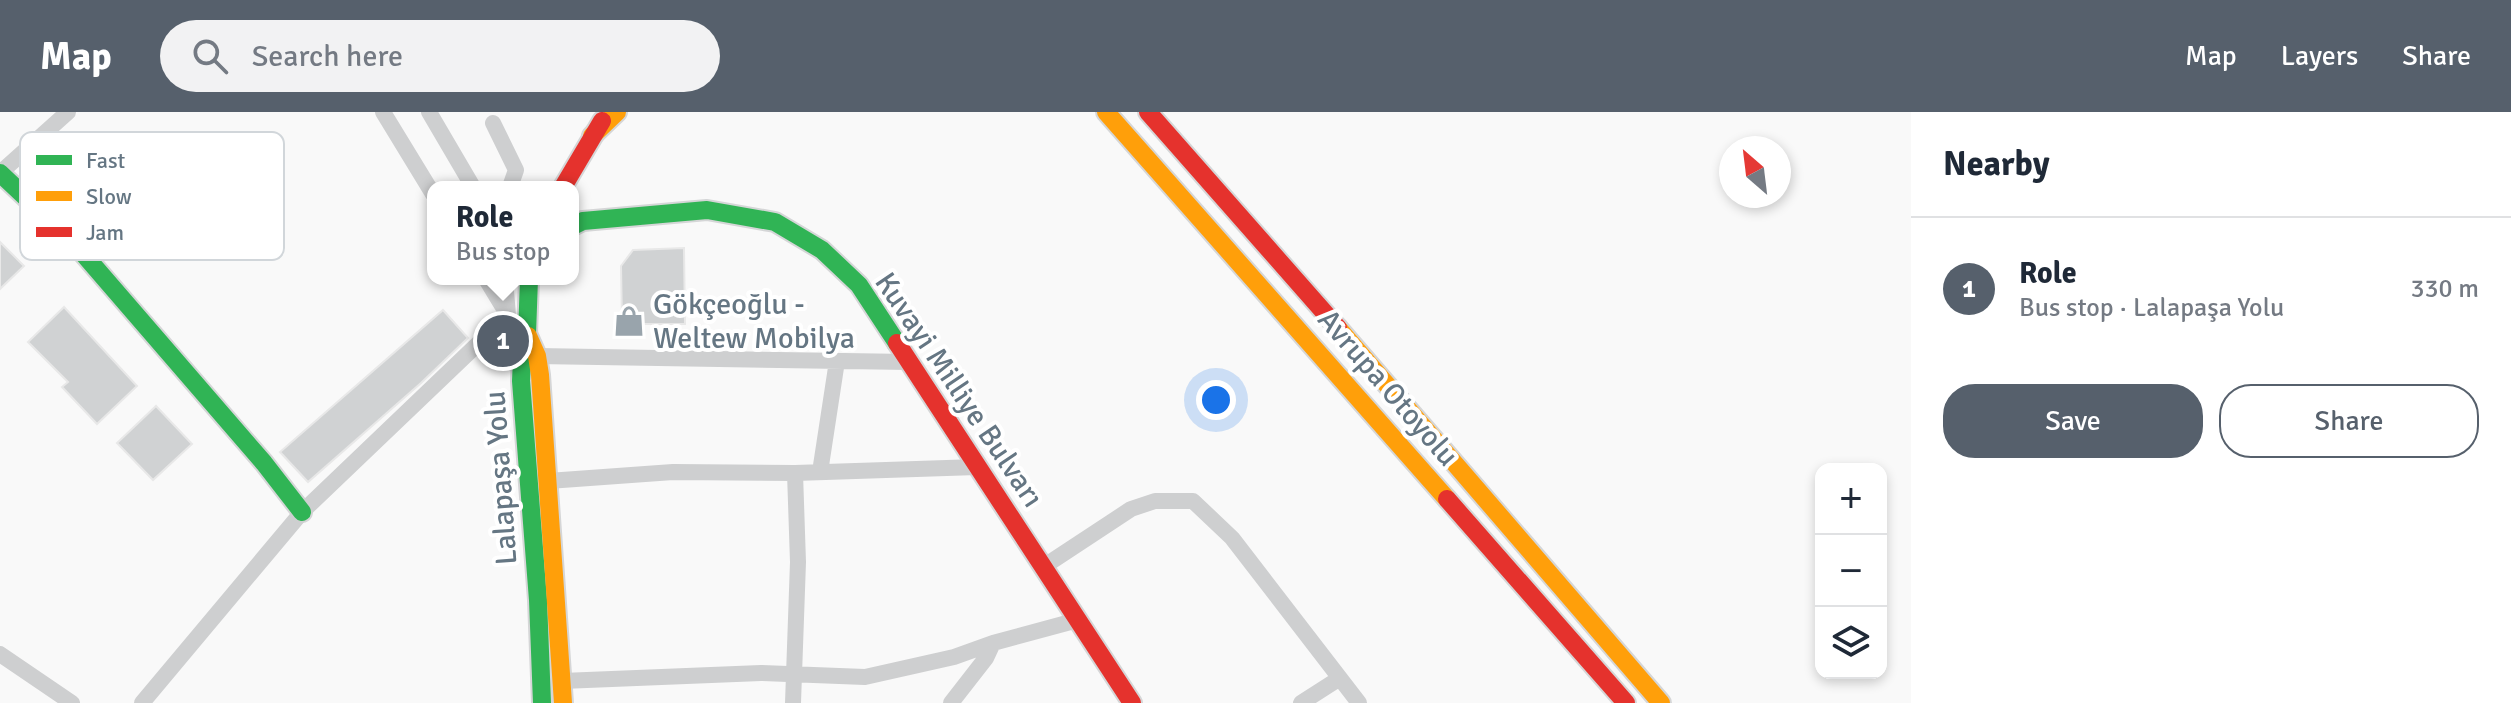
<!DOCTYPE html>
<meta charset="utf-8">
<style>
body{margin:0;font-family:Signika,sans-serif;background:#f2f2f3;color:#1f2937}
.controls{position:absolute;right:24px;bottom:24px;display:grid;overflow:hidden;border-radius:16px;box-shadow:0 4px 12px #0003}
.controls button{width:72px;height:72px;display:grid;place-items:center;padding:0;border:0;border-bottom:2px solid #e0e1e3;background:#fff;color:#1f2937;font:40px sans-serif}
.compass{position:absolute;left:1719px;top:24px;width:72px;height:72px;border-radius:50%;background:#fff;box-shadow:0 4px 12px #0003;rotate:332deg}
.you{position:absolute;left:1216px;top:288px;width:28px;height:28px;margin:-20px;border:6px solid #fff;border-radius:50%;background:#1a73e8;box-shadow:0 0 0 12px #1a73e833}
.badge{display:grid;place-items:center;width:52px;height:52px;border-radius:50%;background:#56606c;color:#fff;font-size:26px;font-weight:700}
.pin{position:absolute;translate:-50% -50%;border:4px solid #fff;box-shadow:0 2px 8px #0006}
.popup{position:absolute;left:427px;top:69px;width:152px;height:104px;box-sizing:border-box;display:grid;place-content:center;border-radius:16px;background:#fff;filter:drop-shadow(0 2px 6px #0005);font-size:26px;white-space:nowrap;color:#747a83}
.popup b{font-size:30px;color:#1f2937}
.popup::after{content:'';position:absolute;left:50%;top:100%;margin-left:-16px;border:16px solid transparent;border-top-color:#fff}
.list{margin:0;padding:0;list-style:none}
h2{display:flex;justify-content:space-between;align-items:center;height:104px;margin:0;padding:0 32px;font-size:34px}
h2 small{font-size:26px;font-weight:400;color:#747a83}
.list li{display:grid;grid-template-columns:52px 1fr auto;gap:24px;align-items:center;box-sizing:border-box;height:144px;padding:0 32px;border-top:2px solid #e0e1e3}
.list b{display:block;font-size:30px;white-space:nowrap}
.list p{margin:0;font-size:26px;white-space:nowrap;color:#747a83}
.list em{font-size:26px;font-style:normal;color:#747a83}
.actions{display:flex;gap:16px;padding:24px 32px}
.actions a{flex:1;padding:18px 0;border:2px solid #56606c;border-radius:32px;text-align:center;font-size:28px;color:#56606c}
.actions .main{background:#56606c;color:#fff}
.icon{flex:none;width:44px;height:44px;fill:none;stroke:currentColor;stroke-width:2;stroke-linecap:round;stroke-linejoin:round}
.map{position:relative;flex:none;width:1911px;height:591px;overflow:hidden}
header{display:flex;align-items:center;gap:48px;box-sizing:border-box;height:112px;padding:0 40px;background:#56606c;color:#fff}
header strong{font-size:38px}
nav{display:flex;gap:44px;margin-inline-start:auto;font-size:28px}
.search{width:560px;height:72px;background:#f2f2f3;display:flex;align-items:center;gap:20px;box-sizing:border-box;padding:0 28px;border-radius:44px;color:#747a83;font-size:30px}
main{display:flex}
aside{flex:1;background:#fff}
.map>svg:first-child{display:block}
.building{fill:#d0d2d3;stroke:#e8e8e8;stroke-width:2}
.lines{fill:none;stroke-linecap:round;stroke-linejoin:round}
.fast-casing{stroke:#d5d6d7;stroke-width:22}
.slow-casing{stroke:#d5d6d7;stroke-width:22}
.jam-casing{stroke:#d5d6d7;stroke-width:22}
.street{stroke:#cecfd0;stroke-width:16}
.fast{stroke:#30b455;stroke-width:18}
.slow{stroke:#ff9f0a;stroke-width:18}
.jam{stroke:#e5322d;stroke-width:18}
.labels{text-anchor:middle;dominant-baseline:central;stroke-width:8;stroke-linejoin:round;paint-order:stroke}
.poi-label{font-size:30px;fill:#657683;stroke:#fff;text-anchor:start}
.street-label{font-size:30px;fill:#657683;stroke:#fff}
.key{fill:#fff;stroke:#d1d6da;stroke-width:2}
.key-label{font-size:22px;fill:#657683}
</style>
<header>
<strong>Map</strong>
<div class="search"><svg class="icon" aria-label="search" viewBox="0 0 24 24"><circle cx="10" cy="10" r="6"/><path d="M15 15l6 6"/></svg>Search here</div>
<nav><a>Map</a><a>Layers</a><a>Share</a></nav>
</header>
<main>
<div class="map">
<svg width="1911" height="591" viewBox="0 0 1911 591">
<rect width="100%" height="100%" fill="#f9f9f9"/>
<path class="building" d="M0 130 24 154 0 177Z
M684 136 685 212H622L621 154 633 138Z
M64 195 137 274 97 312 62 275 68 270 28 230Z
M443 198 468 226 421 271 308 370 280 340Z
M156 294 192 332 153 368 117 331Z"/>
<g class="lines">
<defs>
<path id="fast" d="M0 61 74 131 264 351 302 400
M573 114 583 109 707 98 775 110 822 138 859 173 897 231
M529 167 527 222 522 247 521 269 538 488 542 591"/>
<path id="slow" d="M1106 0 1447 387
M592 24 617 0
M1338 216 1661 591
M528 224 537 244 540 263 563 591"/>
<path id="jam" d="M1148 0 1338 216
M563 75 602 9
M897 231 1132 591
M1447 387 1626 591"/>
</defs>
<use href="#fast" class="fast-casing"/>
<use href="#slow" class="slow-casing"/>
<use href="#jam" class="jam-casing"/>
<path class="street" d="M383 0 433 82
M429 0 473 75
M493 11 516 58 510 75
M0 61 68 0
M486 167 506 200
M537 244 909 250
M820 360 837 249
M548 369 673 360 795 361 977 355
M1043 455 1131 397 1155 389H1193L1232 426 1359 591
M0 542 72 591
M562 569 761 561 865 565 954 545 993 531
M142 591 302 400 508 203 505 167
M793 591 798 450 795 361
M951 591 986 546 993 531 1078 508
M1301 591 1340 566"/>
<use href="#fast" class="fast"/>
<use href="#slow" class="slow"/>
<use href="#jam" class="jam"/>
</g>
<defs>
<symbol id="shop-bare" viewBox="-9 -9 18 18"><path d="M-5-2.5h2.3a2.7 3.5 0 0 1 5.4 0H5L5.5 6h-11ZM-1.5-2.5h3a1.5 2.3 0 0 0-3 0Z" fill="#99a4ac" stroke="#fff" stroke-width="2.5" paint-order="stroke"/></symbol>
</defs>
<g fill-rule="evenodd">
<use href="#shop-bare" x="607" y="187" width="44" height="44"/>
</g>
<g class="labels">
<g class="poi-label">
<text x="653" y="192">Gökçeoğlu -<tspan x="653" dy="34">Weltew Mobilya</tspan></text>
</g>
<g class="street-label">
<text transform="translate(1388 276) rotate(49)">Avrupa Otoyolu</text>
<text transform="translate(959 278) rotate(56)">Kuvayi Milliye Bulvarı</text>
<text transform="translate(501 366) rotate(-94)">Lalapaşa Yolu</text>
</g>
</g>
<rect x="20" y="20" width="264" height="128" rx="12" class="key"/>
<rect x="36" y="43" width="36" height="10" fill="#30b455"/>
<rect x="36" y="79" width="36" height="10" fill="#ff9f0a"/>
<rect x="36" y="115" width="36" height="10" fill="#e5322d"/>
<g class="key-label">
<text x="86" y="56">Fast</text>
<text x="86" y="92">Slow</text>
<text x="86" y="128">Jam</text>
</g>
</svg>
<div class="controls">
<button>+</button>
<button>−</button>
<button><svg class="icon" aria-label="layers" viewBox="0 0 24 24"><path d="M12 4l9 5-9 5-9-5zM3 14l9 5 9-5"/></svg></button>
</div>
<svg class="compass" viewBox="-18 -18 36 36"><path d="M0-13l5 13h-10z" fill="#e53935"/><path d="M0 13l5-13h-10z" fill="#747a83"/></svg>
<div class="you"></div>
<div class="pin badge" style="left:503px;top:229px">1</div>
<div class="popup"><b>Role</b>Bus stop</div>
</div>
<aside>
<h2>Nearby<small></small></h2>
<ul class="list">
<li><span class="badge">1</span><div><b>Role</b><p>Bus stop · Lalapaşa Yolu</p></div><em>330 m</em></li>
</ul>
<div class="actions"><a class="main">Save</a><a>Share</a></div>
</aside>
</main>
